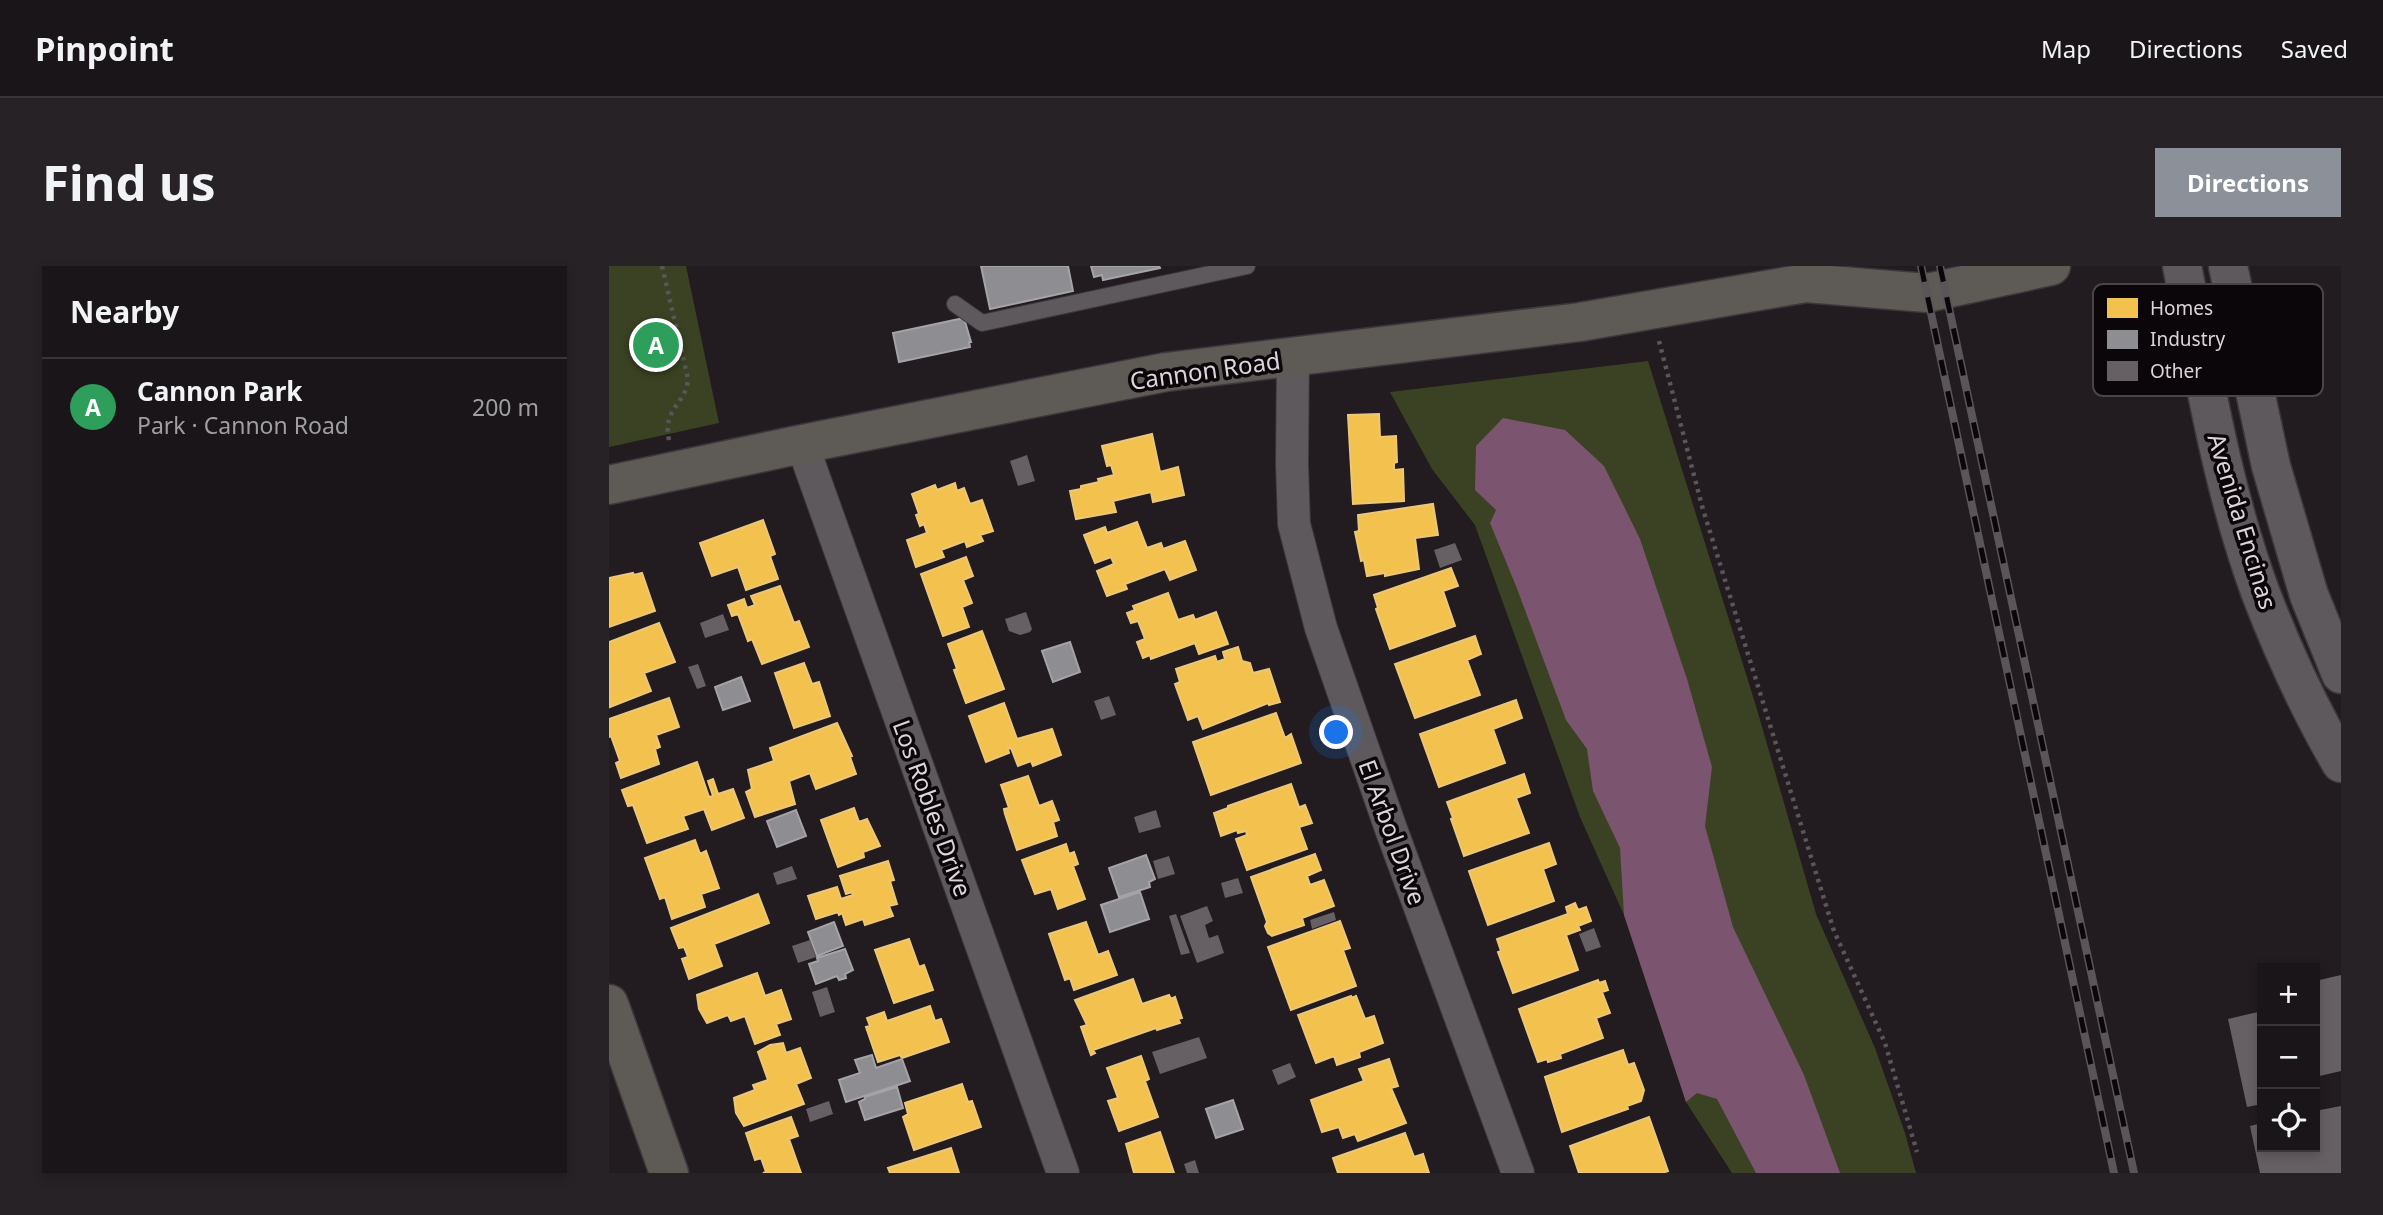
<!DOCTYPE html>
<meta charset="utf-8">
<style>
body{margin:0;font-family:"Noto Sans",sans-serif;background:#272225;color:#f1f3f6}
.controls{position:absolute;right:21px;bottom:21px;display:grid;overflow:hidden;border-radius:0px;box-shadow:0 4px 10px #0003}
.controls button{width:63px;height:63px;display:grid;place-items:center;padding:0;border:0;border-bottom:2px solid #383437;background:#1a1518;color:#f1f3f6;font:35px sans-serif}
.you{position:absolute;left:728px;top:467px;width:24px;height:24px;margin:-18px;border:5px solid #fff;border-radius:50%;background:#1a73e8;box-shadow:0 0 0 10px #1a73e833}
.badge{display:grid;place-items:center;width:46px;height:46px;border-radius:50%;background:#8c9099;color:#fff;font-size:23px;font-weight:700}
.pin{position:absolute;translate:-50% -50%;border:4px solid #fff;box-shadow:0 2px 7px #0006}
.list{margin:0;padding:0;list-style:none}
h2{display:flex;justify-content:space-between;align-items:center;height:91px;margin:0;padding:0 28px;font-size:30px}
h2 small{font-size:23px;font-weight:400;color:#9f9fa2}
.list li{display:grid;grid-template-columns:46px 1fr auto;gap:21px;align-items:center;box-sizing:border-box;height:98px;padding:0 28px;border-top:2px solid #383437}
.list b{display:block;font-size:26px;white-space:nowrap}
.list p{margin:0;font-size:23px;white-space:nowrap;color:#9f9fa2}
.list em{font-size:23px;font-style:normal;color:#9f9fa2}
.icon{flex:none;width:38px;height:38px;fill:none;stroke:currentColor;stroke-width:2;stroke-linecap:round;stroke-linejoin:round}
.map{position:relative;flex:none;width:1732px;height:907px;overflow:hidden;border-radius:0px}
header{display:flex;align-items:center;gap:42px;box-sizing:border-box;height:98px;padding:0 35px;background:#1a1518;border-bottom:2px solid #383437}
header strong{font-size:33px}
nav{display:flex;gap:38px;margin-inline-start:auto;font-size:24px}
.intro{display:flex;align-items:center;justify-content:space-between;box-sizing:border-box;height:168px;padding:0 42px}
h1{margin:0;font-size:49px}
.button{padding:18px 32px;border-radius:0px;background:#8c9099;color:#fff;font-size:24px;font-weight:700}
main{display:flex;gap:42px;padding:0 42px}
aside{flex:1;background:#1a1518;border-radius:0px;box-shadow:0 4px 10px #0003}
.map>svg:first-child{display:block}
.green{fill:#3b4223}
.water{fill:#7b546f}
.homes{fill:#f2c14e;stroke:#ecc778;stroke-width:2}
.industry{fill:#8d8d92;stroke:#a5a2a8;stroke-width:2}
.building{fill:#666064}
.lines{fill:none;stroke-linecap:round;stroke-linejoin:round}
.service-casing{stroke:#3d373c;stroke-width:18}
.minor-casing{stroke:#3d373c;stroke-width:34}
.tertiary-casing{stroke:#3d373c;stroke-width:41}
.primary-casing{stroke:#3d373c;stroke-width:41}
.path{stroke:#5a5558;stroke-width:4.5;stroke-dasharray:3.5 5;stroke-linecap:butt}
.service{stroke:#5e595c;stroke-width:16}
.minor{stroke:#5e595c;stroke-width:32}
.tertiary{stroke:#5e595c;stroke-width:38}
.primary{stroke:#5e5a55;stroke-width:38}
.rail-casing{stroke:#5a5558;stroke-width:8}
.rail{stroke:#0b0609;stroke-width:5;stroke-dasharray:16;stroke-linecap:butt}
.labels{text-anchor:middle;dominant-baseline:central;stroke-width:7;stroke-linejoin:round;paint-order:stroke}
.street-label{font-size:24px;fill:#ddd4da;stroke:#0b0609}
.key{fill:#0b0609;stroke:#4a4448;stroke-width:2}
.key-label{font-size:19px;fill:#ddd4da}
</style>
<header>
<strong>Pinpoint</strong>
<nav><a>Map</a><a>Directions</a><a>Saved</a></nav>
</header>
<div class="intro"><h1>Find us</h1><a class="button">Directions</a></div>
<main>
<aside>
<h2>Nearby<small></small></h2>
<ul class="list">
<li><span class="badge" style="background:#2e9e5b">A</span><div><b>Cannon Park</b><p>Park · Cannon Road</p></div><em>200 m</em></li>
</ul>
</aside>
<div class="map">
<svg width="1732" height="907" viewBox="0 0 1732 907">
<rect width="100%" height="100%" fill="#221c20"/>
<path class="green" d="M0 0H77L110 157 0 181Z
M1039 95 1147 440 1207 648 1266 782 1296 867 1307 907H1123L1077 836 1015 649 971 551 866 259 823 203 781 126Z"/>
<path class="water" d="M894 152 956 164 995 200 1031 273 1078 413 1103 501 1096 560 1124 661 1195 809 1231 907H1147L1108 833 1088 827 1077 836 1015 649 1011 582 984 525 978 483 957 454 907 320 881 257 887 244 866 224 867 180Z"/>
<path class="homes" d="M770 148 771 171 787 170 788 196 785 197V204L794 203 795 235 744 238 739 149Z
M543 168 551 206 569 201 575 229 544 236 542 226 504 235 507 246 467 253 461 225 472 223V220L490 216 489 213 505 209 502 199 498 200 493 180Z
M346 217 348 225 355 222 361 238 373 234 384 265 371 269 374 275 358 281 356 275 332 284 335 291 307 301 298 274 318 267 315 258 311 260 307 249 310 248 303 228 326 219 328 224Z
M824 238 829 269 806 272 810 303 776 310V307L758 310 755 294 752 295 746 266 750 265 749 249Z
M154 254 166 288 161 290 169 313 137 324 129 301 103 310 91 277Z
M528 256 538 282 552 277 554 283 576 275 587 304 561 314 556 303 516 318 518 323 498 330 488 305 505 298 502 291 486 297 475 269 496 261 498 267Z
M357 291 364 310 354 314 363 337 353 341 360 361 334 370 312 308Z
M842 302 849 320 834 325 846 360 781 383 767 343 769 342 765 329Z
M24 307 25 309 33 307 46 345 0 361V312Z
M171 320 185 357 190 355 200 381 153 398 143 373 139 375 129 348 123 350 119 339 135 333 138 342 146 339 142 330Z
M559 327 569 354 584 349 586 354 607 346 619 378 590 388 586 377 542 393 541 389 534 392 528 376 536 373 529 355 522 357 518 347 526 344 524 340Z
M50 357 66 396 35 407 42 425 1 441 0 376Z
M373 365 395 423 357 437 345 404 348 403 339 378Z
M866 370 872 388 858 394 871 429 806 452 786 398Z
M629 381 633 395 641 397 644 407 660 403 671 436 660 439 659 437 594 463 589 450 579 454 566 418 571 416 567 403 606 390 608 396 616 393 614 386Z
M195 397 203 418 210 416 221 450 185 462 166 407Z
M60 432 70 461 47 469 51 481 46 483 50 498 12 512 7 497 11 495 2 470 0 471V453Z
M907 434 913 452 884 463 896 497 830 521 811 468Z
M395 437 408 473 443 463 452 489 424 500 422 495 409 500 402 482 399 483 400 487 377 496 360 450Z
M667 447 676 472 682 468 692 497 602 529 584 476Z
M228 457 243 490 241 491 247 508 207 523 201 507 180 515 186 538 146 551 137 526 143 523 139 504 165 495 161 482Z
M88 496 100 531 104 530 99 515 104 513 109 528 124 523 135 552 103 564 95 543 74 550 79 563 38 577 24 539 19 540 13 524Z
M915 508 921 527 907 532 920 567 855 590 842 553 844 552 838 536Z
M419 510 430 540 443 535 450 554 444 556 448 570 408 584 396 548 395 543 400 542 392 519Z
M682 518 691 544V541L696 539 703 557 690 561 698 583 638 604 627 573 638 569 637 565 629 567 628 564 612 570 605 547 619 542V540Z
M245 542 250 556 258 553 271 580 254 586 255 591 229 601 212 554Z
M86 574 91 588 97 585 110 622 92 628 96 641 63 653 56 631 51 633 36 592Z
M940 577 947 598 934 603 945 635 879 659 860 605Z
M457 578 460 588 465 586 469 598 464 600 476 633 449 643 442 623 426 628 413 594Z
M706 588 712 604 698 610 701 619 715 614 725 640 693 652 695 659 663 670 659 667 656 660 658 656 642 611Z
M279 595 285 614 281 615 288 638 280 640 284 650 256 659 254 653 237 659 233 647 230 649 229 646 207 653 199 630 228 621 232 633 244 629 243 626 237 628 231 610Z
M149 628 160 657 105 678 113 700 80 713 73 693 79 691 75 681 70 682 62 662Z
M966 637 969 644 977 641 982 655 969 660 971 664 957 669 969 704 904 727 889 686 892 685 888 673 959 648 957 641Z
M731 655 741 682 734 684 747 720 682 744 659 681Z
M477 656 489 689 499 685 508 709 465 724 461 712 456 714 440 668Z
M300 673 310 701 315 699 324 724 285 737 266 684Z
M148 707 156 730 172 724 182 753 167 758 171 769 146 778 136 750 122 755 119 749 98 757 90 743 88 729Z
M524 713 533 738 560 729 562 733 566 731 573 752 569 753 571 757 548 764 547 762 484 784 486 787 482 789 472 761 478 759 466 734Z
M989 714 990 717 996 715 999 724 993 726 1001 747 987 752 994 772 951 788 952 792 939 796 938 793 929 796 910 743Z
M742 730 743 732 747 730 756 753 765 750 774 777 750 786 751 791 728 799 725 790 707 797 689 749Z
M321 740 326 755 332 753 340 776 293 792 291 789 269 796 257 761 261 760 258 752 275 746 278 755Z
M174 777 177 787 191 782 202 812 187 818 195 838 135 860 127 847 125 832 146 824 144 819 159 814 149 786 161 779Z
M1014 784 1019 799 1025 797 1035 824 1032 835 1018 840 1019 843 953 866 936 811Z
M532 790 540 813 536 815 549 851 510 865 499 835 509 832 498 802Z
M780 793 789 820 782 822 797 857 749 875 746 868 734 872 730 861 713 866 702 834 755 815 750 803Z
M353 818 359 836 363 835 372 861 305 884 294 851 299 848 296 837Z
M182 851 189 870 180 873 192 907H154L157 906 152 892 146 894 137 867Z
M1040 851 1059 905 1053 907H970L961 880Z
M551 866 565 907H525L517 878Z
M796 867 805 891 814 888 820 907H729L724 892Z
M342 882 350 907H281L279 902Z"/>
<path class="industry" d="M372 0H459L464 25 381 43Z
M482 0H550L551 2 494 14 493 9 485 11Z
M355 52 362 76H360L361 81 290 96 284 67Z
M461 376 471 406 444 416 433 385Z
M132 411 141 435 114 444 106 421Z
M187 544 197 570 168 581 158 555Z
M537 589 546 613 540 616 541 621 510 631 500 602Z
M531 626 540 653 501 666 492 639Z
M225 656 234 680 208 690 199 666Z
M236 683 244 704 236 708 237 712 230 714 228 710 207 718 200 698 209 695 208 692Z
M263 789 267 802 293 793 301 815 237 836 230 814 251 807 246 794Z
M288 821 294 842 256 854 250 836 256 833V831Z
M624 834 634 863 607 872 597 843Z"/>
<path class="building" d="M418 189 426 215 409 220 401 195Z
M846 277 853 294 831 302 825 284Z
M417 346 423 363 421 366 411 369 400 365 396 353Z
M114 348 120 364 96 372 91 357Z
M89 398 97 420 88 423 79 401Z
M500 430 507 449 492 454 485 435Z
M547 544 552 561 530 567 525 551Z
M560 590 566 608 549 613 544 595Z
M183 600 188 613 168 619 164 607Z
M629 612 634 627 616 632 612 617Z
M598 640 604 655 596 659 600 672 609 669 615 687 588 697 571 650Z
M725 646 727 654 703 663 701 654Z
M567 648 581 687 572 689 560 650Z
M985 662 992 681 977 686 970 668Z
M201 674 207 691 189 697 183 680Z
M1732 709V805L1706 811V715Z
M218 721 226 746 211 751 203 726Z
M1653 745V838L1638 841 1619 753Z
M590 771 598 792 551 808 543 786Z
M681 797 687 811 669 819 663 804Z
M220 835 224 848 201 856 197 843Z
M1732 840V907H1651L1641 860 1653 857V881H1706V845Z
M586 894 590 907H578L575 898Z"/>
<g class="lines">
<defs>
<path id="service" d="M346 38 373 57 638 0"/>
<path id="minor" d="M684 92 683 198 685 258 712 362 782 563 909 907
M193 178 454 907"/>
<path id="tertiary" d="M1573 0C1595 109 1613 223 1652 328 1674 385 1701 444 1732 497
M1619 0 1662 200 1700 329 1732 408"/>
<path id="primary" d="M0 219 193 178 557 106 971 56 1197 17 1318 27 1442 0
M0 738 60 907"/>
</defs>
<use href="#service" class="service-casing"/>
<use href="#minor" class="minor-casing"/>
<use href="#tertiary" class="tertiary-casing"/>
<use href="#primary" class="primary-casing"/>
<path class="path" d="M53 0 79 113C77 139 53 142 60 174
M1050 75 1093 240 1225 665 1276 777 1308 886"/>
<use href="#service" class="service"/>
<use href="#minor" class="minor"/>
<use href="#tertiary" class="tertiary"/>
<use href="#primary" class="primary"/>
<defs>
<path id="rail" d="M1312 0 1505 907
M1331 0 1525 907"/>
</defs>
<use href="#rail" class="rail-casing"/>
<use href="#rail" class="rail"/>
</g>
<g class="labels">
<g class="street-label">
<text transform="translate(596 104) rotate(-8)">Cannon Road</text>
<text transform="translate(1634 255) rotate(73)">Avenida Encinas</text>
<text transform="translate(324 542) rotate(70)">Los Robles Drive</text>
<text transform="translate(784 566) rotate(70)">El Arbol Drive</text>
</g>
</g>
<rect x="1484" y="18" width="230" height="112" rx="10" class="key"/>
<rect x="1498" y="32" width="31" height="20" fill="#f2c14e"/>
<rect x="1498" y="64" width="31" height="19" fill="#8d8d92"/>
<rect x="1498" y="95" width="31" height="20" fill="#666064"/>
<g class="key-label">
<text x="1541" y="49">Homes</text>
<text x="1541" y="80">Industry</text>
<text x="1541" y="112">Other</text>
</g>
</svg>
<div class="controls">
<button>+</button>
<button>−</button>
<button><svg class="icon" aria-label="locate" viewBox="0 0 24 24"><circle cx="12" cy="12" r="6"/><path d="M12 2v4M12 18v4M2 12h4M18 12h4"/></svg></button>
</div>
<div class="you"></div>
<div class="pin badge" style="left:47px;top:79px;background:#2e9e5b">A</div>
</div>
</main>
